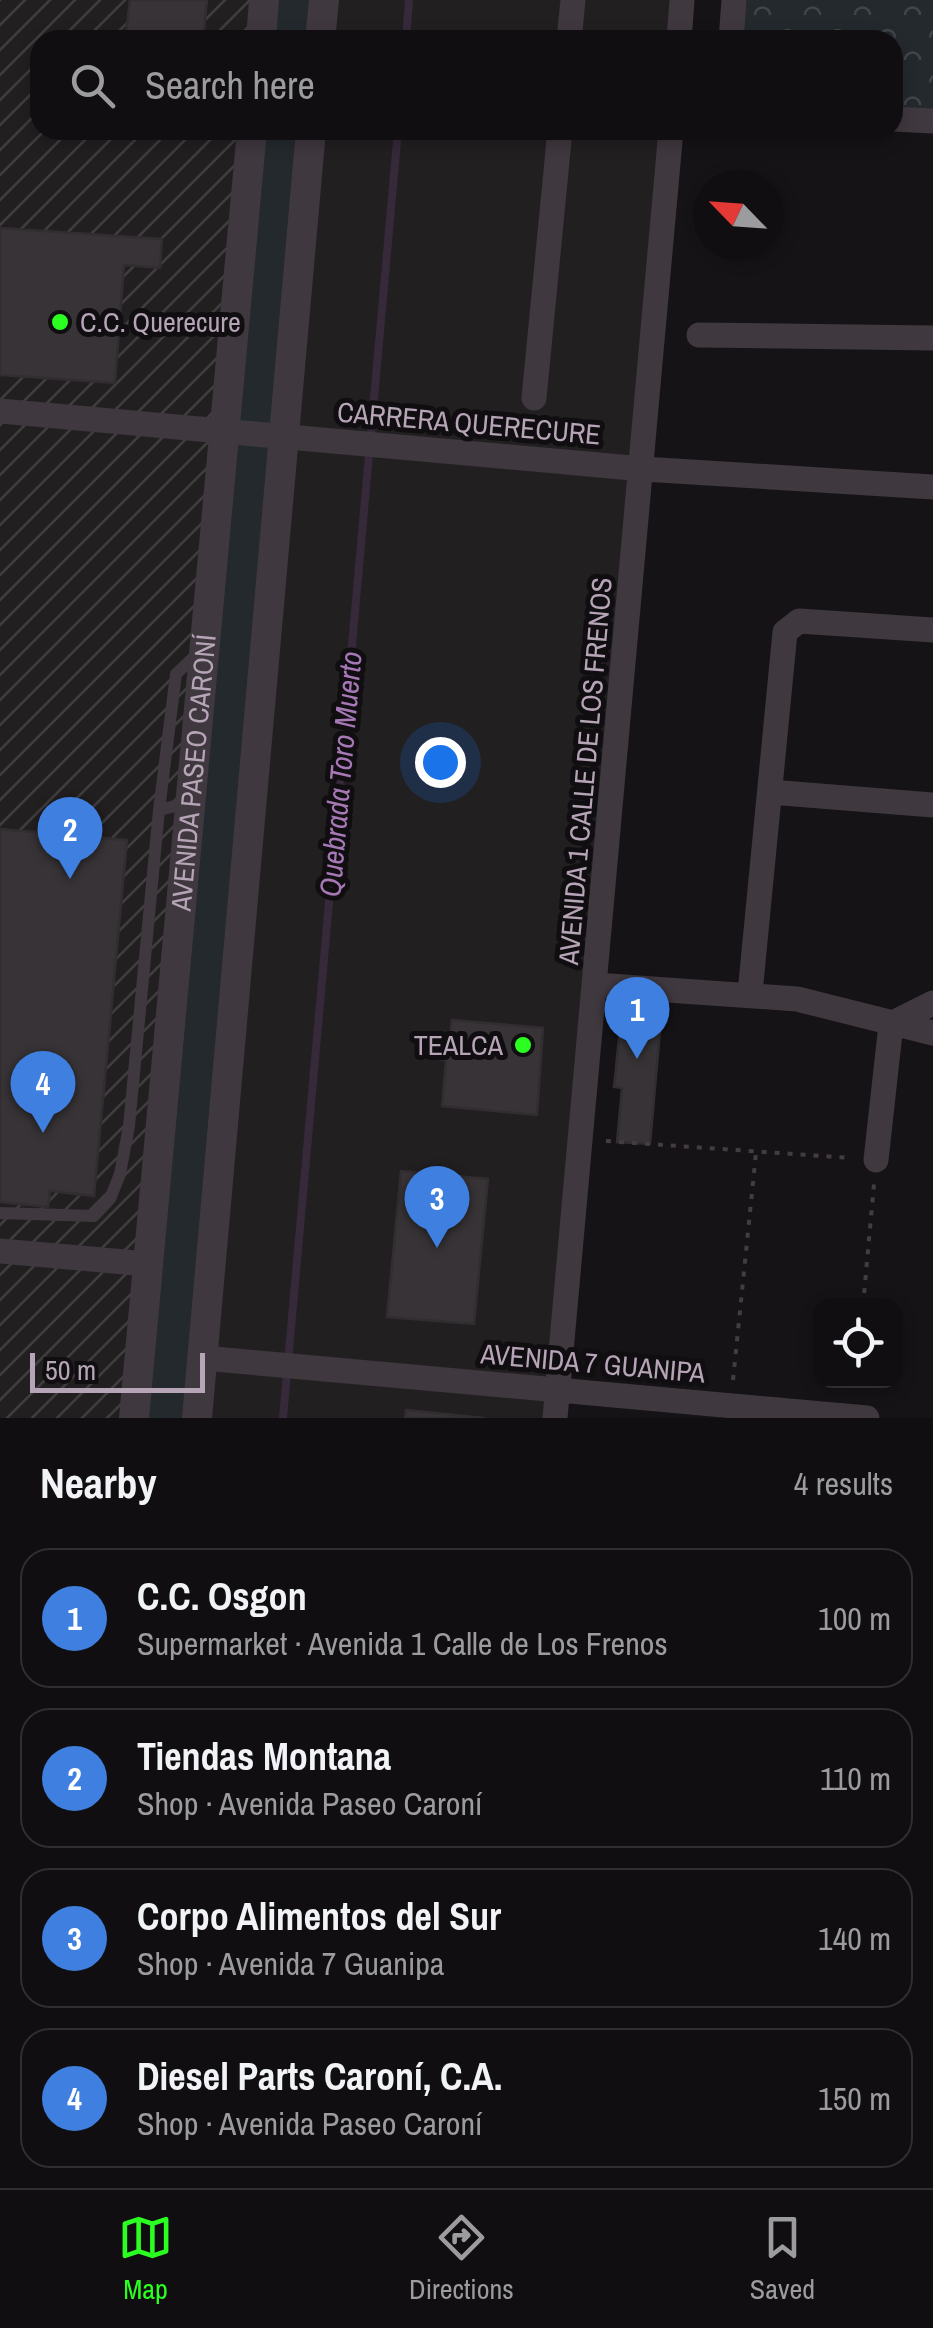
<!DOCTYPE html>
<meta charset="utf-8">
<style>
body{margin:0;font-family:"Archivo Narrow",sans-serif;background:#191719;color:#f1f3f6}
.controls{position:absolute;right:30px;bottom:30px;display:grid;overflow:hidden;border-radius:20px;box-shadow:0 5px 15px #0003}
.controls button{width:90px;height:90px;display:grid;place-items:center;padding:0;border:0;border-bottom:2px solid #302e30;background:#100e10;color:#f1f3f6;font:50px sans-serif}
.compass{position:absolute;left:693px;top:170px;width:90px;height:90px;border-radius:50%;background:#100e10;box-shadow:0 5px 15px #0003;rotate:295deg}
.scale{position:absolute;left:30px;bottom:25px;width:175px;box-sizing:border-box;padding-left:10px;border:5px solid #b6a4b7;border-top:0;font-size:28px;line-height:35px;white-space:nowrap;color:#b6a4b7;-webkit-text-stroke:8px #100e10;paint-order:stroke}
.you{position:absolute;left:440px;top:762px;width:35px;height:35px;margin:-25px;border:8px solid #fff;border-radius:50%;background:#1a73e8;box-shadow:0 0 0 15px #1a73e833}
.badge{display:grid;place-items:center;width:65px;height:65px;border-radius:50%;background:#2bff21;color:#fff;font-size:32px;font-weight:700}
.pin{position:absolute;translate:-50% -82px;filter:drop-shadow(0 2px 5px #0008)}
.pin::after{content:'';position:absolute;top:52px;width:35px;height:30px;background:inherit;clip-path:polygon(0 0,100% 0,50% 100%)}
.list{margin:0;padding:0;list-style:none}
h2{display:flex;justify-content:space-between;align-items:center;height:130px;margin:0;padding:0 40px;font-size:42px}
h2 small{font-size:32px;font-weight:400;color:#9c9c9f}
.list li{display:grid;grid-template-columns:65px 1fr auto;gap:30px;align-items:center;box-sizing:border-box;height:140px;margin:0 20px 20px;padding:0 20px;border:2px solid #302e30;border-radius:30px}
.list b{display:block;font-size:38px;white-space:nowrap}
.list p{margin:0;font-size:32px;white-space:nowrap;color:#9c9c9f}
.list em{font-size:32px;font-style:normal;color:#9c9c9f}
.icon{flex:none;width:55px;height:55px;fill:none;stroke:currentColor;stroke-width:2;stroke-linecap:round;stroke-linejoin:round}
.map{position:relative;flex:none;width:933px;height:1418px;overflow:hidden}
.search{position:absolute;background:#100e10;box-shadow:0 5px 15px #0003;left:30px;right:30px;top:30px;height:110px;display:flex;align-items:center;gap:25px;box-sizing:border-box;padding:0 35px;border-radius:30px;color:#9c9c9f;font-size:38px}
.sheet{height:770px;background:#100e10}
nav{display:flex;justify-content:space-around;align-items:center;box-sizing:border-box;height:140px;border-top:2px solid #302e30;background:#100e10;font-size:28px;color:#9c9c9f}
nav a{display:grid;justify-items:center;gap:5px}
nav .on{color:#2bff21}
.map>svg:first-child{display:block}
.built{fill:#221f21}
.industrial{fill:url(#industrial-furrows)}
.green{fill:#23292d}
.park{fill:url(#park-crowns)}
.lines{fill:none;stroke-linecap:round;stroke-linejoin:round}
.stream{stroke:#35293a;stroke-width:8}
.building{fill:#373336;stroke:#312d30;stroke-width:2.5}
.path{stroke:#443c43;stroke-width:4;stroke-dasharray:5 8;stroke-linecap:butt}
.service{stroke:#3f383f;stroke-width:12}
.minor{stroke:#3f383f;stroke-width:25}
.tertiary{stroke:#3f383f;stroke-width:30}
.poi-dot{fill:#2bff21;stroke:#100e10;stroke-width:4}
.labels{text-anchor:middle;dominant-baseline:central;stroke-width:10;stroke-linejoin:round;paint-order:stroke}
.poi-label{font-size:28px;fill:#b6a4b7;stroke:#100e10;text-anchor:start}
.street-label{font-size:28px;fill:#b6a4b7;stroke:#100e10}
.water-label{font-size:30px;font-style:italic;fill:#a678b5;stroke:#100e10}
</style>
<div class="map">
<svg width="933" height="1418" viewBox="0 0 933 1418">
<defs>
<pattern id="industrial-furrows" width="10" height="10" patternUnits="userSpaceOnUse" patternTransform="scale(2.5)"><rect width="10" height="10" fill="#221f21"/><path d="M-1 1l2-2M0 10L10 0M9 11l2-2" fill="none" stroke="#403d3f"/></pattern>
<pattern id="park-crowns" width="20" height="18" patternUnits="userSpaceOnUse" patternTransform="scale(2.5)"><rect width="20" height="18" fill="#23292d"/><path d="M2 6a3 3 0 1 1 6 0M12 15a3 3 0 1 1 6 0" fill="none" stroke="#414549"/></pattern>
</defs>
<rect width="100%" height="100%" fill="#151315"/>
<path class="built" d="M324 0H682L679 40H320Z
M311 130H671L555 1418H197Z"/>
<path class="industrial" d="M0 0H264L261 40H40V130H252L134 1418H0Z"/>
<path class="green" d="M264 0H324L320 40H261Z
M252 130H311L197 1418H134Z"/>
<path class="park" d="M734 0H933V118L893 117V40H731Z"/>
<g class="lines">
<path class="stream" d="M406 40 409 0
M283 1418 398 130"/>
</g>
<path class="building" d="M130 0H207L203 40H125Z
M0 228 162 239 160 268 124 265 115 383 0 375Z
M0 829 127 840 94 1196 50 1191 48 1207 0 1202Z
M452 1020 543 1028 537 1115 442 1106 446 1060 436 1059 438 1043 449 1044Z
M620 1028 660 1032 650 1144 617 1142 622 1088 614 1087Z
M401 1171 488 1179 474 1324 387 1317Z
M406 1410 484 1418H405Z"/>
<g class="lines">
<path class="path" d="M606 1141 851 1158
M863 1306 874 1184
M733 1380 756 1153"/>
<path class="service" d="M159 810 176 674 198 653
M0 1213 94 1216 110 1199 120 1174 129 1126 159 810 188 803"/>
<path class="minor" d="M569 40 573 0
M679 40 682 0
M731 40 734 0
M893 119 933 121
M699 335 933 338
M534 398 560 130
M0 411 643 469 933 487
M770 792 933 805
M596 985 797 999 933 1033
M750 993 785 632 799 621 933 630
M876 1160 891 1024 933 1003
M0 1251 147 1264
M203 1358 867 1418
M555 1418 671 130"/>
<g class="tertiary">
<path d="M261 40 264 0"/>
<path d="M320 40 324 0"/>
<path id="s1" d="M134 1418 252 130"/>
<path d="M197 1418 311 130"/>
</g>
</g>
<g class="poi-dot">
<circle cx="60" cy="322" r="10"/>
<circle cx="523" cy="1045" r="10"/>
</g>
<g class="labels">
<g class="poi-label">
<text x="80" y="322">C.C. Querecure</text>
<text x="503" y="1045" text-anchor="end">TEALCA</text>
</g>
<g class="street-label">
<text transform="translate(469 423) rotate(5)">CARRERA QUERECURE</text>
<text transform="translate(585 771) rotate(-85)">AVENIDA 1 CALLE DE LOS FRENOS</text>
<text stroke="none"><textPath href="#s1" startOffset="648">AVENIDA PASEO CARONÍ</textPath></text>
<text transform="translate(593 1363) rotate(5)">AVENIDA 7 GUANIPA</text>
</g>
<g class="water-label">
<text transform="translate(340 774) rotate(-85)">Quebrada Toro Muerto</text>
</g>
</g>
</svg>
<div class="controls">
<button><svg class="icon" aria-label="locate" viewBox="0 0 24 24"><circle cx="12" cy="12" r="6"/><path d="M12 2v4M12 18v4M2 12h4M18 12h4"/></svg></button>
</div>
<svg class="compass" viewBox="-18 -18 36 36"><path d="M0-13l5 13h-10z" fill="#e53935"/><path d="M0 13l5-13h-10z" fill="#9c9c9f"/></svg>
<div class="scale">50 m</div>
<div class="you"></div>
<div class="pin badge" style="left:637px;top:1059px;background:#3f7fe0">1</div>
<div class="pin badge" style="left:70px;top:879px;background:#3f7fe0">2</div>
<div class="pin badge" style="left:437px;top:1248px;background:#3f7fe0">3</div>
<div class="pin badge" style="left:43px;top:1133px;background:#3f7fe0">4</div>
<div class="search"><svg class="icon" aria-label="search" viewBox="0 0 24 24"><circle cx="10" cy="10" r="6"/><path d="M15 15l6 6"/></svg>Search here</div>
</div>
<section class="sheet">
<h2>Nearby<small>4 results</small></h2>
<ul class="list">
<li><span class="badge" style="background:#3f7fe0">1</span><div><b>C.C. Osgon</b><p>Supermarket · Avenida 1 Calle de Los Frenos</p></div><em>100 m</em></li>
<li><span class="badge" style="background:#3f7fe0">2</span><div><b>Tiendas Montana</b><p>Shop · Avenida Paseo Caroní</p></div><em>110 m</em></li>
<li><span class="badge" style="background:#3f7fe0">3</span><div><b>Corpo Alimentos del Sur</b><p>Shop · Avenida 7 Guanipa</p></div><em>140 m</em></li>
<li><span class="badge" style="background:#3f7fe0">4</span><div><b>Diesel Parts Caroní, C.A.</b><p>Shop · Avenida Paseo Caroní</p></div><em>150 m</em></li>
</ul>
</section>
<nav>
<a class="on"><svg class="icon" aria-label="map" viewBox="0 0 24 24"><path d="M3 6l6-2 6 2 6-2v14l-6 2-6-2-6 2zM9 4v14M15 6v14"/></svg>Map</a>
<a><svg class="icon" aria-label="directions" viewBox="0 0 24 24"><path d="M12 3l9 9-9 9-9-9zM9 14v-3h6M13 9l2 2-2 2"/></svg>Directions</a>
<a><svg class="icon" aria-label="saved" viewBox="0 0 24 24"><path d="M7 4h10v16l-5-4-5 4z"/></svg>Saved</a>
</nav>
